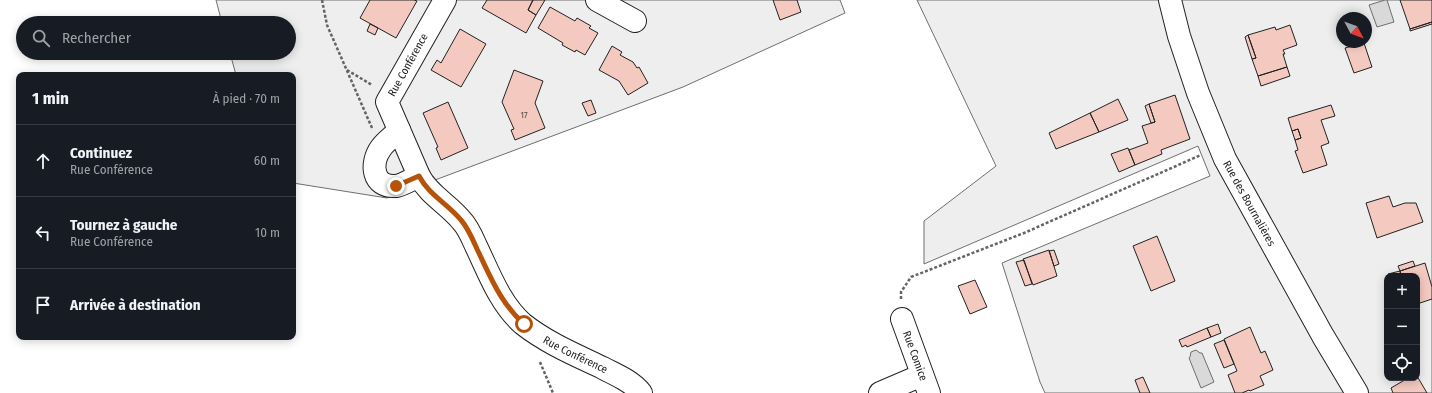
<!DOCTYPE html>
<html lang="fr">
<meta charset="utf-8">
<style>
body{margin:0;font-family:"Fira Sans Condensed",sans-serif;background:#20242c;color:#f1f3f6}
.controls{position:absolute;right:12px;bottom:12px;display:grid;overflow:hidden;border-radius:8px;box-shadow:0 2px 10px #0003}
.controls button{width:36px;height:36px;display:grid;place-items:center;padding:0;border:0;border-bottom:1px solid #363941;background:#171b24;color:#f1f3f6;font:20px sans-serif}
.compass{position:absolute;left:1336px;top:12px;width:36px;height:36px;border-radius:50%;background:#171b24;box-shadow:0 2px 10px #0003;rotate:131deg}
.stop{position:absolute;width:12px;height:12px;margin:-9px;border:3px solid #b45309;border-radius:50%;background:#fff}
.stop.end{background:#b45309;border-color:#fff;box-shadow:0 1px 4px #0008}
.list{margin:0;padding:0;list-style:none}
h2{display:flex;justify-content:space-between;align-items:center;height:52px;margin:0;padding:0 16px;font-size:17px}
h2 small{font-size:13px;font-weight:400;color:#9ea1a6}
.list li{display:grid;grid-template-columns:26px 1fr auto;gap:12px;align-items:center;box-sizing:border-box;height:72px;padding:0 16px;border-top:1px solid #363941}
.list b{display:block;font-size:15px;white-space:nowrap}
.list p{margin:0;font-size:13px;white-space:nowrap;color:#9ea1a6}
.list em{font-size:13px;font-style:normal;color:#9ea1a6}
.icon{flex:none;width:22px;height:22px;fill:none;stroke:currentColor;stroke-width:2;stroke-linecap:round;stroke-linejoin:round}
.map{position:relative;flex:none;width:1432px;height:393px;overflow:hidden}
.search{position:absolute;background:#171b24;box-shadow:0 2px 10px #0003;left:16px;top:16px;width:280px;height:44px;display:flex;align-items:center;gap:10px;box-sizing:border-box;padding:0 14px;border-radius:22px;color:#9ea1a6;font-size:15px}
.panel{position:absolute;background:#171b24;box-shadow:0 2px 10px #0003;left:16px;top:72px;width:280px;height:268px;border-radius:8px}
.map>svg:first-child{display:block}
.green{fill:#eee;stroke:#6f6f6f;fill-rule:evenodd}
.water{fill:#d9d9d9;stroke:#6f6f6f}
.building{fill:#f3c9c0;stroke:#222}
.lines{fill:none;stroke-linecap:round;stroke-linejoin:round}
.minor-casing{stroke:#222;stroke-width:24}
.path{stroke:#646464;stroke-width:2.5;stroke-dasharray:3 2;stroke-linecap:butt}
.minor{stroke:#fff;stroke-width:22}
.route{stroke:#b45309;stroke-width:5}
.labels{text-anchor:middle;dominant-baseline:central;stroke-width:3;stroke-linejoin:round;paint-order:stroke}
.number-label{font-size:9px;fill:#564c4a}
.street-label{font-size:11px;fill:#222;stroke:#fff}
</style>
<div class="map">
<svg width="1432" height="393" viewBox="0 0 1432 393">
<rect width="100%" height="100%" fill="#fff"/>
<path class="green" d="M216 0H840L845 13 683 87 387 198 293 183V75H236L230 53H289V23H222Z
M917 0H1432V393H1045L1040 382 1002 263 1210 176 1198 146 924 264V221L996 166ZM1342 18H1366V42H1342ZM1387 276H1417V378H1387Z"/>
<path class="water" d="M1385 0H1387L1394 22 1377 27 1369 5Z
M1196 350 1200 353H1202L1214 382 1201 388 1189 358 1190 357 1191 352Z"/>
<path class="building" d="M370 0H414L417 1 396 38 360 18Z
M487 0H533L528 10 536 15 526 33 482 8Z
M533 0H545L536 15 528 10Z
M773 0H797L801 12 780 20Z
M1400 0H1432V22L1410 29Z
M550 7 575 21 577 18 591 26 589 28 598 33 585 55 576 50 575 52 562 45 563 43 538 28Z
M1432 22V24L1410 31V29Z
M370 24 378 28 375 35 367 31Z
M1290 25 1297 45 1283 50 1285 54H1283L1287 67 1258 76 1252 59 1256 58 1248 35 1275 27 1276 30Z
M460 29 486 44 461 87 431 70 437 60 441 63Z
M1248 35 1256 58 1252 59 1245 37Z
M1364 43 1372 67 1354 73 1345 48Z
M612 46 622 52 620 55 633 62 637 68 639 67 648 83 628 95 619 81 599 70Z
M1287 67 1290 76 1261 86 1258 76Z
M514 70 543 81 535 103 545 128 515 140 511 130 514 129 502 102Z
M1175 95 1190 139 1161 150 1162 154 1135 165 1129 150 1148 143 1142 126 1155 122 1149 104Z
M1118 99 1128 120 1099 132 1090 113Z
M591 100 596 113 588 116 582 103Z
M448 102 468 148 441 160 436 148 438 147 423 113Z
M1149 104 1155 122 1151 123 1145 106Z
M1331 105 1335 116 1321 120 1329 143 1321 146 1327 165 1303 173 1295 151 1298 150 1295 140 1301 138 1298 129 1292 131 1288 118Z
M1090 113 1099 132 1056 149 1049 133Z
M1298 129 1301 138 1295 140 1292 131Z
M1128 148 1135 165 1119 172 1111 154Z
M1389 196 1393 207 1405 203H1416L1423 222 1377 238 1366 203Z
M1157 236 1175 281 1151 291 1133 246Z
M1049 250 1057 276 1033 285 1023 259Z
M1054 250 1059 264 1054 266 1049 251Z
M1024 260 1032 284 1025 286 1016 262Z
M1413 261 1415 266 1400 271 1398 266Z
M1425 263 1432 287V299L1417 304V276H1401L1400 271Z
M1400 271 1401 276H1389L1388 274Z
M975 280 987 307 970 314 958 286Z
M1218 324 1221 333 1211 337 1207 328Z
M1250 327 1261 353 1265 351 1273 370 1260 376 1264 385 1250 391 1249 390 1242 393H1235L1228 375 1237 371 1224 339Z
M1207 328 1211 337 1187 347 1186 345 1182 347 1179 340Z
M1224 340 1234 364 1224 368 1214 344Z
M1417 376 1427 393H1393L1391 388 1408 378H1417Z
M1143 377 1150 393H1140L1135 380Z"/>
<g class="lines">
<defs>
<g id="minor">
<path id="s1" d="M445 0 387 102 419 176C429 195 448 204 461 220 468 227 472 237 476 246 489 273 500 304 523 324 547 343 576 355 603 368 616 375 632 381 641 393"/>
<path d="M597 0 635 21"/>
<path id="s2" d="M1170 0 1179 36 1198 93 1225 159 1323 336 1357 393"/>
<path d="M399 130C394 136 386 141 381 148 370 163 372 188 396 186 403 185 412 179 419 176"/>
<path id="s3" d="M902 319 929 393"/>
<path d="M880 393 922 375"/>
</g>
</defs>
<use href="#minor" class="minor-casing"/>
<path class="path" d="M322 0 327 25 372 128
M347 70 372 85
M901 299V292L911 277 1024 233 1201 155
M540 362 553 393"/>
<use href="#minor" class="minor"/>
</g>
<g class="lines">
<path class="route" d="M396 186 419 176C429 195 448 204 461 220 468 228 473 240 477 249 491 278 500 302 524 324"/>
</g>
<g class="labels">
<g class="number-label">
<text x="524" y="115">17</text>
</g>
<g class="street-label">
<text transform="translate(408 65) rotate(-61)">Rue Conférence</text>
<text stroke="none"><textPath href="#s2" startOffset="219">Rue des Bournalières</textPath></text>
<text stroke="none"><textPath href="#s1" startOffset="442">Rue Conférence</textPath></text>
<text stroke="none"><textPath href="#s3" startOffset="39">Rue Comice</textPath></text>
</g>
</g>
</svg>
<div class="controls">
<button>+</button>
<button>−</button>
<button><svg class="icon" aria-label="locate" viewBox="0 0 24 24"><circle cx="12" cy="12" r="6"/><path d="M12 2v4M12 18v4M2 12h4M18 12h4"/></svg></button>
</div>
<svg class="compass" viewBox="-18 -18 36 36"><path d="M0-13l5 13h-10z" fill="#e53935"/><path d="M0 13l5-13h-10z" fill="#9ea1a6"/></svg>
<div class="stop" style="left:524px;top:324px"></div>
<div class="stop end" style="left:396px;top:186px"></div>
<div class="search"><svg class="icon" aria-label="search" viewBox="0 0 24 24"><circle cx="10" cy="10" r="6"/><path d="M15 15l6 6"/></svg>Rechercher</div>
<section class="panel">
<h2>1 min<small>À pied · 70 m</small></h2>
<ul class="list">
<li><svg class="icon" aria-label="ahead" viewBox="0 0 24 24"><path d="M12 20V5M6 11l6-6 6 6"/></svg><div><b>Continuez</b><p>Rue Conférence</p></div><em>60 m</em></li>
<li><svg class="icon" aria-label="left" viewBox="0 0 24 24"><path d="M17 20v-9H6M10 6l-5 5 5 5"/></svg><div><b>Tournez à gauche</b><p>Rue Conférence</p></div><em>10 m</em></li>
<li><svg class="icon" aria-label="arrive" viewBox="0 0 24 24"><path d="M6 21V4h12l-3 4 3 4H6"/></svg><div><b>Arrivée à destination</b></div></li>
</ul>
</section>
</div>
